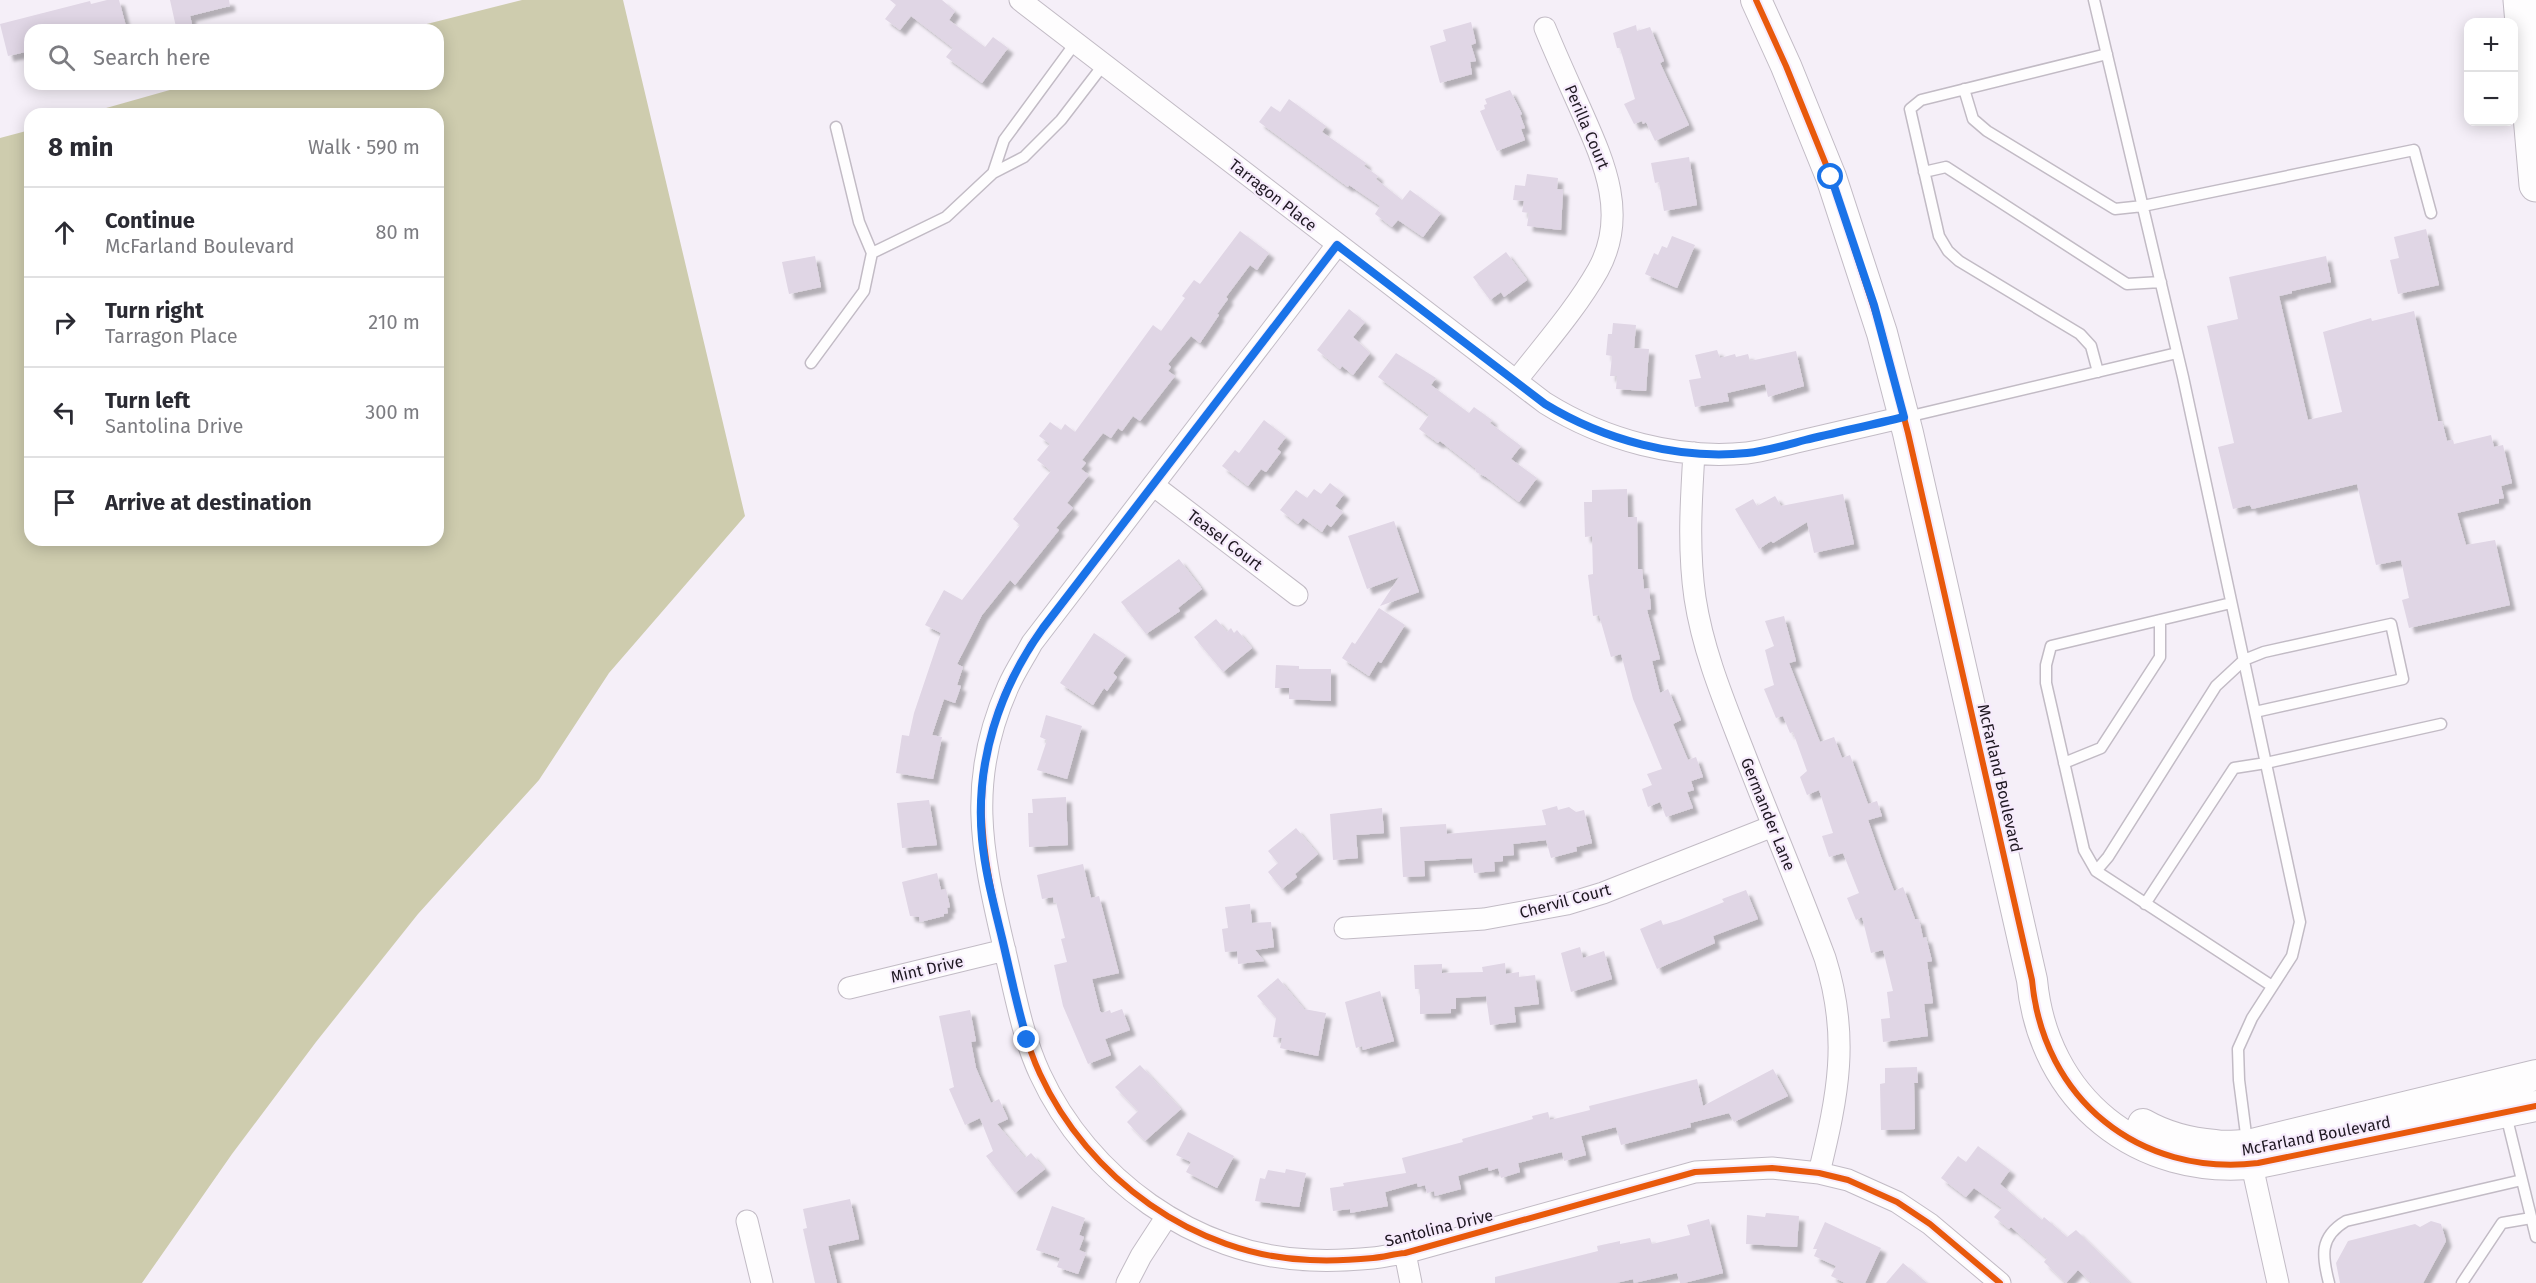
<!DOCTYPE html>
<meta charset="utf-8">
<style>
body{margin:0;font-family:"Fira Sans",sans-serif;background:#f7f7f7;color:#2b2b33}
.controls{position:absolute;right:18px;top:18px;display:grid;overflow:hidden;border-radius:12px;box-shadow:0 3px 15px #0003}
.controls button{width:54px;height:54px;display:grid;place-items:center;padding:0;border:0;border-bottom:2px solid #e1e1e2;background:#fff;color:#2b2b33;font:30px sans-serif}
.stop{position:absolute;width:18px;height:18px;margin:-14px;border:4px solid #1a73e8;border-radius:50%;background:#fff}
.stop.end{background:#1a73e8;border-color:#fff;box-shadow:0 2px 6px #0008}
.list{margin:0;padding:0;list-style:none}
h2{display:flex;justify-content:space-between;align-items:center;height:78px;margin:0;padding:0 24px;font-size:26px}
h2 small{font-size:20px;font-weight:400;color:#7c7c81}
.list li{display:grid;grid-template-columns:39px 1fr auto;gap:18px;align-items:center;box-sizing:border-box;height:90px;padding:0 24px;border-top:2px solid #e1e1e2}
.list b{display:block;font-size:22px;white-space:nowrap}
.list p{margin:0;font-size:20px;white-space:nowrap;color:#7c7c81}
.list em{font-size:20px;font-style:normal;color:#7c7c81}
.icon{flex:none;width:33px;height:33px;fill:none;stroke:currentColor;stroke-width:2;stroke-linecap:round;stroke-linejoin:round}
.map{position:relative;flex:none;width:2536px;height:1283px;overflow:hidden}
.search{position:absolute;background:#fff;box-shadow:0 3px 15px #0003;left:24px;top:24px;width:420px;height:66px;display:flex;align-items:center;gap:15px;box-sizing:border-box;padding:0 21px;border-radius:18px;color:#7c7c81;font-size:22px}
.panel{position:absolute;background:#fff;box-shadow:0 3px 15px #0003;left:24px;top:108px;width:420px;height:438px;border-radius:18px}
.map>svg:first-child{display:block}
.forest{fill:#ceccae}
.building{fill:#e0d6e5;filter:url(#shadow)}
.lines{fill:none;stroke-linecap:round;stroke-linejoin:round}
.lane-casing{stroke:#c2bbc5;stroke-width:13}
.street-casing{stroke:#c2bbc5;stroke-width:23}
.secondary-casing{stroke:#c2bbc5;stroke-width:32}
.primary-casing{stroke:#c2bbc5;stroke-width:35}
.lane{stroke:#fefdfe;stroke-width:10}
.street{stroke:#fefdfe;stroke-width:21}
.secondary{stroke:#fefdfe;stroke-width:30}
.primary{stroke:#fefdfe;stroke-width:33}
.cycleway-casing{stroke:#f6ebfc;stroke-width:10}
.cycleway{stroke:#e8590c;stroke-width:6}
.route{stroke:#1a73e8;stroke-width:8}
.labels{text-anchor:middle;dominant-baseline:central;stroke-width:4.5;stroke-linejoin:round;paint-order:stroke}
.street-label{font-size:16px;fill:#1f1822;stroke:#f6ebfc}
</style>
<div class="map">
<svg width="2536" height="1283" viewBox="0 0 2536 1283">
<defs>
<filter id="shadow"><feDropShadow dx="5.5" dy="5.5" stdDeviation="1.5" flood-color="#0004"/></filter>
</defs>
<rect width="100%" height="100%" fill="#f5eff8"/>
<path class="forest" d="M522 0H623L745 516 609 673 539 780 418 914 316 1042 232 1154 142 1283H0V138L30 130V540H438V114H85L191 84H438V30H403Z"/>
<path class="building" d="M107 0H119L127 30H30V51L8 56 0 24 90 1 91 4Z
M170 0H229L230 6 190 16 192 24 176 27Z
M890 0H942L955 11 949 20 985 47 993 37 1008 48 982 83 946 57 953 48 911 16 900 30 885 19 896 5Z
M1471 22 1476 43 1471 45 1476 61 1470 62 1472 74 1440 83 1430 46 1446 41 1443 30Z
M1636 25 1637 31 1650 27 1664 61 1660 63 1689 125 1655 141 1646 122 1643 124 1642 121 1634 124 1624 104 1635 99 1620 48H1617L1613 33Z
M1510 90 1522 114 1520 115 1525 128 1521 129 1525 140 1497 151 1480 111 1485 109 1484 105 1487 104 1485 99Z
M1289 99 1326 126 1322 132 1366 163 1364 166 1378 176 1376 179 1402 200 1410 190 1441 213 1423 237 1398 220 1392 227 1375 214 1380 206 1349 185 1348 187 1259 122 1271 106 1280 112Z
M1689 157 1697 205 1664 211 1659 182 1655 183 1651 163Z
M1527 174 1558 178 1557 189 1563 190 1561 230 1527 226 1529 213 1522 212 1524 201 1513 200 1515 185 1525 186Z
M2426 229 2439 285 2398 294 2390 260 2399 258 2394 237Z
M1240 231 1269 253 1257 270 1250 265 1226 297 1228 299 1217 314 1219 315 1200 343 1191 336 1168 364 1171 367 1168 371 1175 376 1140 421 1133 416 1122 431 1118 428 1111 438 1103 433 1082 460 1086 463 1081 469 1089 475 1067 503 1073 508 1056 528 1059 530 1015 585 1010 580 982 615 957 664 963 667 957 685 961 686 955 703 944 699 932 735 942 737 933 779 896 773 902 735 909 736 914 713 941 633 925 625 944 590 962 600 1020 525 1013 519 1051 471 1037 460 1050 444 1039 436 1050 422 1061 430 1065 424 1075 432 1153 325 1161 331 1185 298 1182 296 1194 280 1200 284Z
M1672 236 1695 245 1677 288 1645 274 1654 253 1658 255 1662 246 1667 248Z
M1506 252 1527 280 1504 297 1501 292 1490 300 1473 277Z
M815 256 821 287 789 294 782 262Z
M2326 256 2331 282 2292 291V293L2279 296 2308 420 2342 412 2323 332 2371 318 2372 321 2414 311 2438 421H2442L2447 441 2453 440 2454 444 2491 435 2494 447 2503 445 2512 483 2501 486 2504 498 2499 499V503L2457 513 2466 545 2495 540 2510 605 2409 628 2402 600 2409 598 2401 560 2376 565 2357 484 2252 509 2250 505 2233 509 2218 447 2234 443 2207 326 2238 319 2229 277Z
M1349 309 1365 322 1353 337 1370 353 1353 375 1342 366 1340 369 1317 350Z
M1613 323 1636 325 1634 348 1649 349 1646 391 1616 389 1617 376H1610L1612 356 1606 355 1608 334H1612Z
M1717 350 1720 358 1735 354 1736 357 1748 354 1750 361 1796 351 1804 386 1768 397 1765 384 1727 393 1729 401 1695 407 1689 380 1701 378 1695 355Z
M1396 353 1436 378 1431 385 1469 413 1474 407 1492 420 1490 423 1521 446 1511 459 1537 478 1519 502 1486 477 1476 472 1475 468 1440 441 1438 443 1419 429 1429 415 1378 377Z
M1264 420 1286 437 1277 449 1281 452 1266 472 1261 469 1248 486 1222 466 1235 450 1239 453Z
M1330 483 1344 494 1335 506 1343 512 1331 527 1327 524 1322 532 1303 518 1298 524 1280 510 1296 490 1307 498 1314 489 1321 494Z
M1627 489 1628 517H1637L1638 569H1642L1644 589 1649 588 1651 609 1647 610 1660 659 1652 661 1660 693 1668 689 1681 720 1673 724 1688 760 1696 757 1703 777 1691 781 1694 790 1687 792 1693 808 1666 817 1660 802 1648 807 1642 789 1652 785 1647 774 1662 769 1633 699 1621 654 1611 657 1599 615 1593 616 1588 575 1593 574 1592 536 1585 537 1584 502H1592V490Z
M1843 494 1854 544 1814 553 1807 522 1773 543 1771 541 1759 549 1735 509 1753 499 1757 506 1775 496 1781 506Z
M1394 521 1419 592 1380 606 1399 577 1367 589 1348 536Z
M1179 559 1202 589 1178 608 1180 611 1146 634 1121 602Z
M1379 608 1405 625 1381 663 1378 661 1369 676 1342 658 1352 642 1355 644Z
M1784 616 1796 661 1789 663 1820 742 1834 737 1842 758 1850 755 1868 804 1877 801 1882 816 1868 820 1881 857 1894 891 1903 887 1915 919H1919L1923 938 1926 937 1932 961 1927 962 1933 1003 1924 1004 1928 1036 1883 1042 1881 1019 1890 1018 1887 992 1893 991 1883 950 1871 953 1862 917 1856 920 1847 898 1859 893 1843 853 1829 857 1822 836 1833 833 1819 790 1807 795 1800 777 1807 771 1793 732 1790 733 1783 716 1776 718 1764 689 1774 685 1765 650 1774 646 1765 621Z
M1216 619 1227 632 1231 628 1234 633 1237 630 1252 648 1223 672 1194 637Z
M1094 633 1126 655 1113 673 1117 677 1107 691 1104 688 1093 705 1060 683Z
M1276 665 1299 666V669H1331V701L1289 699V688H1275Z
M1046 715 1082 726 1067 779 1037 770 1047 740 1040 737Z
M1066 797 1068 845 1029 847 1028 813H1033L1032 799Z
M929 800 937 845 902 848 897 803Z
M1557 806 1558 810 1569 807 1576 812 1584 810 1592 843 1576 847 1577 851 1551 858 1546 840 1513 844 1514 855 1503 856V861L1494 862 1495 871 1474 873 1472 858 1424 861 1425 876 1403 877 1400 827 1446 824 1447 834 1546 825 1542 810Z
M1382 808 1384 833 1356 835 1358 858 1333 860 1330 814Z
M1296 828 1318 854 1295 874 1297 877 1282 889 1268 872 1278 863 1268 851Z
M1083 864 1091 898 1099 896 1119 973 1092 979 1100 1011 1102 1013 1110 1010 1111 1013 1122 1009 1130 1030 1105 1039 1111 1055 1088 1064 1063 1006 1054 965 1067 962 1061 939 1065 938 1056 902 1054 903 1053 897 1042 899 1037 875Z
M937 873 941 890 946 889 950 907 947 908 948 913 944 914V916L920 922 919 917 910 916 902 882Z
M1746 890 1758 919 1713 936 1715 943 1657 969 1640 929 1661 920 1663 925 1679 920 1724 902 1722 899Z
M1250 904 1252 923 1271 922 1274 947 1255 950 1264 961 1238 964 1237 951 1225 952 1222 929 1228 928 1225 907Z
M1580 947 1583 958 1604 951 1612 979 1571 992 1561 953Z
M1505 963 1506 974 1519 972V977L1535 975 1539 1004 1514 1007 1516 1022 1490 1025 1486 996 1456 998V1009H1451V1013L1420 1014V989H1415L1414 965 1442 964V973L1483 972 1482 967Z
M1278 978 1304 1009 1326 1013 1318 1056 1280 1048 1282 1038 1273 1037 1276 1018 1257 996Z
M1380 991 1394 1041 1363 1050 1362 1046 1356 1048 1345 1002Z
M970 1010 976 1041 971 1042 976 1068 991 1103 999 1099 1008 1119 997 1124 1025 1158 1031 1153 1045 1169 1015 1193 986 1156 993 1151 980 1118 965 1125 949 1089 954 1087 939 1016Z
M1140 1065 1181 1109 1145 1141 1127 1122 1138 1111 1115 1087Z
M1917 1067 1918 1083H1914L1915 1129 1881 1130 1880 1084 1885 1083V1068Z
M1773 1069 1788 1096 1734 1122 1729 1113 1690 1123 1691 1127 1621 1145 1616 1127 1581 1136 1586 1155 1564 1161 1562 1152 1518 1163 1520 1172 1501 1178 1498 1168 1489 1171 1488 1167 1458 1176 1461 1189 1435 1196 1434 1191 1427 1193 1425 1185 1418 1187 1417 1183 1385 1192 1388 1206 1350 1213V1209L1333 1211 1330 1188 1344 1186 1343 1183 1406 1173 1402 1158 1463 1142 1462 1139 1533 1119 1532 1116 1548 1112 1550 1120 1590 1110 1589 1106 1697 1079 1703 1106Z
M1188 1132 1234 1156 1217 1188 1186 1172 1191 1162 1176 1155Z
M1978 1146 2010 1170 2000 1184 2042 1220 2044 1217 2067 1237 2076 1230 2130 1283H2092L2078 1270 2066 1283 2044 1262 2047 1258 2011 1227 2009 1229 1994 1217 2002 1208 1974 1188 1966 1197 1941 1178 1958 1156 1966 1162Z
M1286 1169 1306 1173 1299 1207 1255 1201 1260 1178 1265 1179 1268 1170 1285 1173Z
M850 1199 859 1239 828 1246 837 1283H815L803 1229 807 1228 803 1209Z
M1052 1206 1085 1218 1079 1235 1084 1237 1079 1250 1086 1253 1078 1274 1057 1267 1060 1258 1036 1250Z
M1766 1213 1799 1216 1797 1247 1746 1244 1747 1215 1765 1217Z
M1709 1219 1723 1273 1684 1283H1680L1677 1273 1634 1283 1633 1279 1616 1283H1495V1277L1598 1251 1597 1246 1620 1241V1244L1650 1238 1652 1244 1690 1235 1687 1225Z
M2431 1221 2441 1224 2446 1241 2423 1283H2340L2336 1263 2348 1241 2415 1224 2420 1227Z
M1825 1222 1881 1248 1865 1283H1845L1831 1276 1836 1266 1814 1256 1817 1249H1813Z
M1903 1263 1927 1283H1886Z"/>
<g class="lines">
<defs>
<path id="lane" d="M2094 0 2183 377 2300 922 2292 956 2252 1018 2238 1049 2239 1080 2247 1142
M1964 89 1973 119 1987 131 2115 209 2143 206 2414 150 2431 213
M836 127 859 222 872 253
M1924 172 1946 167 2127 284 2161 282
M993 173 1004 140 1076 42
M811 363 864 291 872 253 946 217 993 173 1024 157 1061 120 1104 64
M2098 372 2091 346 2080 334 1959 261 1948 251 1939 236 1910 109 1921 100 2107 54
M1907 417 2177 353
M2231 603 2051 646 2046 665V683L2084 850 2096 871 2272 986
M2064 763 2101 748 2160 657V620
M2096 871 2108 857 2216 686 2244 660 2264 652 2391 624 2403 679 2255 712
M2145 904 2234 768 2266 763 2441 724
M2506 1115 2536 1237
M2329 1283C2322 1256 2319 1237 2346 1221L2522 1180
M2462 1283 2502 1223 2531 1218"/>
<path id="street" d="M1020 0 1545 403C1604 440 1678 460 1747 453 1765 451 1783 445 1801 441 1835 433 1869 425 1904 417
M1337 245 1032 643C1024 658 1015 671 1008 687 967 779 981 849 1003 943 1014 987 1021 1033 1040 1074 1088 1178 1195 1256 1310 1260 1331 1261 1352 1260 1373 1258 1384 1257 1394 1254 1405 1253L1695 1172 1772 1168 1819 1173 1848 1180 1897 1202 1930 1224 2000 1283
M1516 381C1544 345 1576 309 1598 270 1629 214 1603 160 1580 108 1568 81 1556 55 1545 28
M1694 453C1691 501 1688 550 1695 598 1703 651 1724 701 1743 750 1770 820 1799 888 1825 958 1850 1037 1838 1095 1819 1173
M1153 485 1297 595
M1345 928 1484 919 1567 904 1603 893 1773 826
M849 988 1005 950
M2249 1152 2278 1283
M747 1221 762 1283
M1405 1253 1411 1283
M1127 1283 1141 1256 1167 1216"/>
<path id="secondary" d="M1756 0 1786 66 1831 177 1882 333 1908 433 2032 980C2043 1099 2139 1177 2258 1163L2536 1106
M2143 1124C2164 1136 2190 1143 2215 1145 2226 1147 2237 1145 2248 1145L2536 1075"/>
<path id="primary" d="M2520 0 2536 185"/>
</defs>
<use href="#lane" class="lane-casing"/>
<use href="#street" class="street-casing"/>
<use href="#secondary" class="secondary-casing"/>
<use href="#primary" class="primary-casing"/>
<use href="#lane" class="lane"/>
<use href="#street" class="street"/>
<use href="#secondary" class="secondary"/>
<use href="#primary" class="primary"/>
<defs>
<path id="cycleway" d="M1756 0 1786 66 1831 177 1882 333 1908 433 2032 980C2043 1099 2139 1177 2258 1163L2536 1106
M1337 245 1032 643C1024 658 1015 671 1008 687 967 779 981 849 1003 943 1014 987 1021 1033 1040 1074 1088 1178 1195 1256 1310 1260 1331 1261 1352 1260 1373 1258 1384 1257 1394 1254 1405 1253L1695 1172 1772 1168 1819 1173 1848 1180 1897 1202 1930 1224 2000 1283"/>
</defs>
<use href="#cycleway" class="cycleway-casing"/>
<use href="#cycleway" class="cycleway"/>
</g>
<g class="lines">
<path class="route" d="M1027 1040C1017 1006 1010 972 1002 938 994 905 985 872 982 839 975 763 999 689 1043 628L1337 245 1545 404C1604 440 1678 460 1747 453 1766 451 1786 445 1805 440 1838 432 1871 425 1904 417L1874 305 1831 177"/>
</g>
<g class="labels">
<g class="street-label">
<text transform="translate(1587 127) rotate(67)">Perilla Court</text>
<text transform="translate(1273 195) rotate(38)">Tarragon Place</text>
<text transform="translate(1225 540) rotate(37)">Teasel Court</text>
<text transform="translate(2000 778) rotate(77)">McFarland Boulevard</text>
<text transform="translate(1768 814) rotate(68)">Germander Lane</text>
<text transform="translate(1565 901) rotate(-15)">Chervil Court</text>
<text transform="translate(927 969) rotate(-13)">Mint Drive</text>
<text transform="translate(2316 1136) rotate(-11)">McFarland Boulevard</text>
<text transform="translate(1439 1228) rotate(-14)">Santolina Drive</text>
</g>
</g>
</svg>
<div class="controls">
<button>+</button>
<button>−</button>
</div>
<div class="stop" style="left:1831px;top:177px"></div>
<div class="stop end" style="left:1027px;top:1040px"></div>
<div class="search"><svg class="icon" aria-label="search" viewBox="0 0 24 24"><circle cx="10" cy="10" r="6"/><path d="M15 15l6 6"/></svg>Search here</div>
<section class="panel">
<h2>8 min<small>Walk · 590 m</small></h2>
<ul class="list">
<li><svg class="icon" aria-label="ahead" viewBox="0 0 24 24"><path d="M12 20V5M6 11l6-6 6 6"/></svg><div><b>Continue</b><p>McFarland Boulevard</p></div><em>80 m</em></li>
<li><svg class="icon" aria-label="right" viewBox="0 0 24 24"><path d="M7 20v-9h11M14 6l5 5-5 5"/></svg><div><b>Turn right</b><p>Tarragon Place</p></div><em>210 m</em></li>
<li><svg class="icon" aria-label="left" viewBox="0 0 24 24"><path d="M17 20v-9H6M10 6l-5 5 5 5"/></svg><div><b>Turn left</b><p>Santolina Drive</p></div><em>300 m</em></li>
<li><svg class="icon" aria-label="arrive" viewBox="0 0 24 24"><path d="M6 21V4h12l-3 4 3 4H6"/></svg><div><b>Arrive at destination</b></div></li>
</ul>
</section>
</div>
